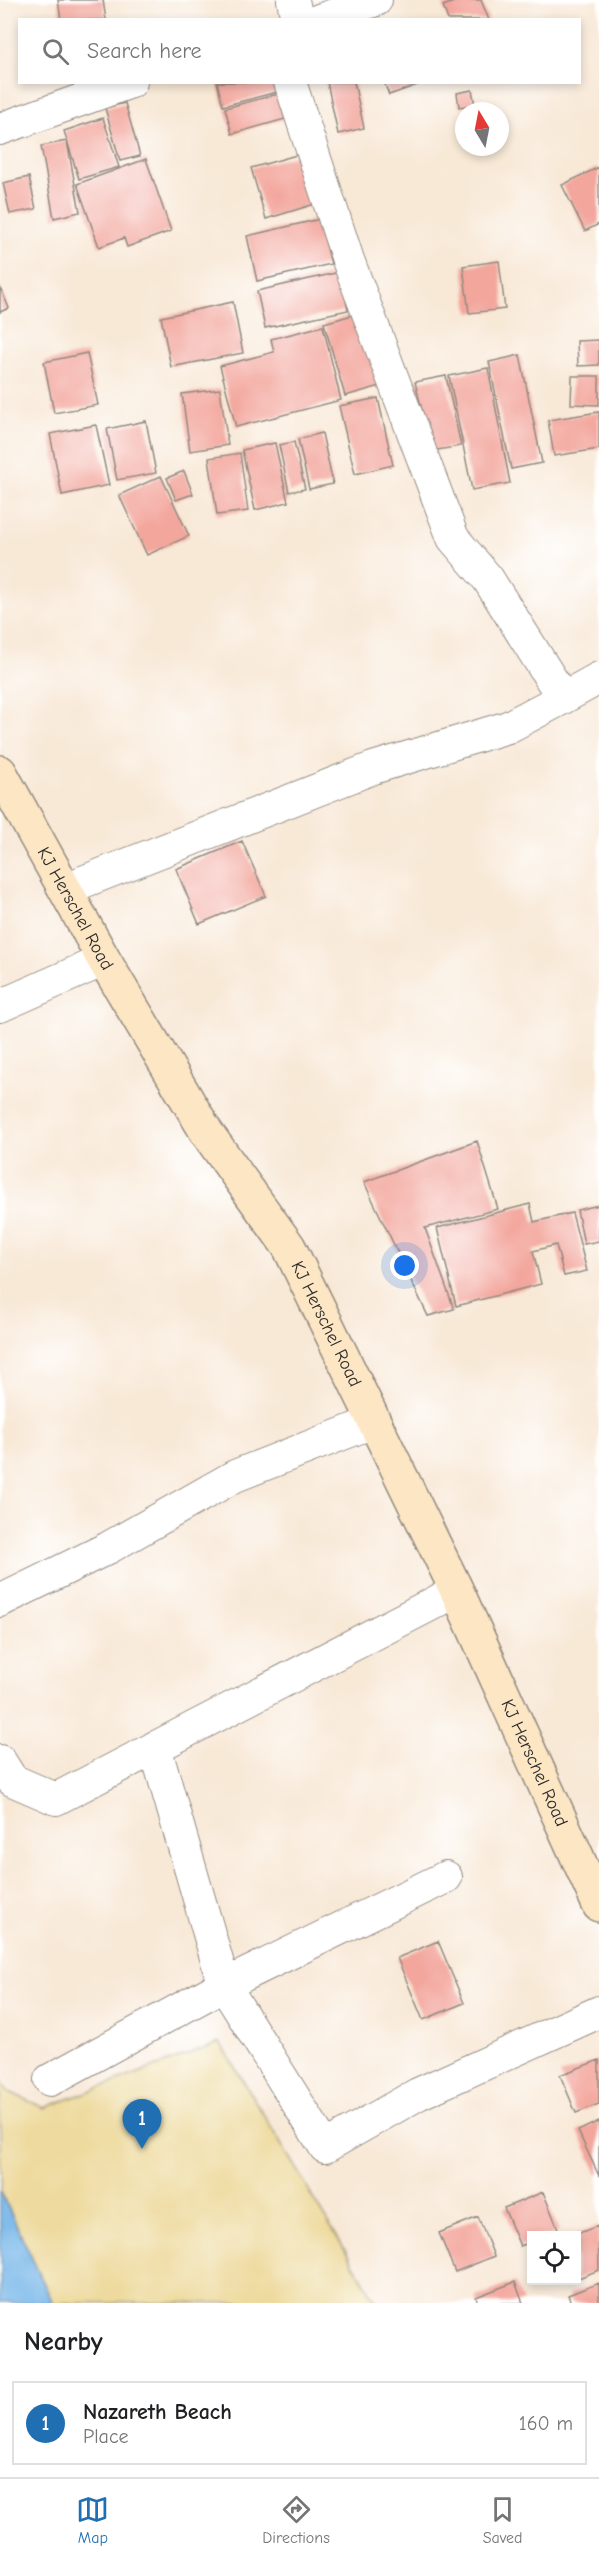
<!DOCTYPE html>
<style>
body{margin:0;font-family:"Comic Neue",sans-serif;background:#f6f6f6;color:#202124}
.controls{position:absolute;right:18px;bottom:18px;display:grid;overflow:hidden;border-radius:0px;box-shadow:0 3px 9px #0003}
.controls button{width:54px;height:54px;display:grid;place-items:center;padding:0;border:0;border-bottom:2px solid #e0e0e0;background:#fff;color:#202124;font:30px sans-serif}
.compass{position:absolute;left:455px;top:102px;width:54px;height:54px;border-radius:50%;background:#fff;box-shadow:0 3px 9px #0003;rotate:350deg}
.you{position:absolute;left:405px;top:1266px;width:21px;height:21px;margin:-15px;border:4px solid #fff;border-radius:50%;background:#1a73e8;box-shadow:0 0 0 9px #1a73e833}
.badge{display:grid;place-items:center;width:39px;height:39px;border-radius:50%;background:#1f6fb2;color:#fff;font-size:20px;font-weight:700}
.pin{position:absolute;translate:-50% -50px;filter:drop-shadow(0 2px 3px #0008)}
.pin::after{content:'';position:absolute;top:32px;width:21px;height:18px;background:inherit;clip-path:polygon(0 0,100% 0,50% 100%)}
.list{margin:0;padding:0;list-style:none}
h2{display:flex;justify-content:space-between;align-items:center;height:78px;margin:0;padding:0 24px;font-size:26px}
h2 small{font-size:20px;font-weight:400;color:#757577}
.list li{display:grid;grid-template-columns:39px 1fr auto;gap:18px;align-items:center;box-sizing:border-box;height:84px;margin:0 12px 12px;padding:0 12px;border:2px solid #e0e0e0;border-radius:0px}
.list b{display:block;font-size:22px;white-space:nowrap}
.list p{margin:0;font-size:20px;white-space:nowrap;color:#757577}
.list em{font-size:20px;font-style:normal;color:#757577}
.icon{flex:none;width:33px;height:33px;fill:none;stroke:currentColor;stroke-width:2;stroke-linecap:round;stroke-linejoin:round}
.map{position:relative;flex:none;width:599px;height:2303px;overflow:hidden}
.search{position:absolute;background:#fff;box-shadow:0 3px 9px #0003;left:18px;right:18px;top:18px;height:66px;display:flex;align-items:center;gap:15px;box-sizing:border-box;padding:0 21px;border-radius:0px;color:#757577;font-size:22px}
.sheet{height:174px;background:#fff}
nav{display:flex;justify-content:space-around;align-items:center;box-sizing:border-box;height:84px;border-top:2px solid #e0e0e0;background:#fff;font-size:16px;color:#757577}
nav a{display:grid;justify-items:center;gap:3px}
nav .on{color:#1f6fb2}
.map>svg:first-child{display:block}
.sand{fill:#eeda9e;stroke:#8c8264;stroke-width:1.5}
.water{fill:#74b5e8;stroke:#50708a;stroke-width:1.5}
.building{fill:#f3a69c}
.lines{fill:none;stroke-linecap:round;stroke-linejoin:round}
.street-casing{stroke:#928a80;stroke-width:34}
.secondary-casing{stroke:#928a80;stroke-width:36}
.street{stroke:#fff;stroke-width:32}
.secondary{stroke:#fce6c4;stroke-width:33}
.labels{text-anchor:middle;dominant-baseline:central;stroke-width:4.5;stroke-linejoin:round;paint-order:stroke}
.street-label{font-size:18px;fill:#2b2b2b;stroke:#fff}
</style>
<div class="map">
<svg width="599" height="2303" viewBox="0 0 599 2303">
<rect width="100%" height="100%" fill="#fff"/>
<filter id="ink" filterUnits="userSpaceOnUse"><feTurbulence type="fractalNoise" baseFrequency=".0167" numOctaves="2"/><feDisplacementMap in="SourceGraphic" scale="12" xChannelSelector="R" yChannelSelector="G"/><feConvolveMatrix kernelMatrix="1 2 1 2 8 2 1 2 1" color-interpolation-filters="sRGB"/></filter>
<filter id="wash" filterUnits="userSpaceOnUse"><feTurbulence type="fractalNoise" baseFrequency=".008" numOctaves="4" result="noise"/><feDisplacementMap in="SourceGraphic" scale="24" xChannelSelector="R" yChannelSelector="G"/><feGaussianBlur stdDeviation="1.35" result="paint"/><feColorMatrix in="noise" values="0 0 0 0 0 0 0 0 0 0 0 0 0 0 0 0 0 1.4 0 .05"/><feComposite in="paint" operator="in"/></filter>
<g filter="url(#wash)">
<rect width="100%" height="100%" fill="#f8e8d6"/>
<path class="sand" d="M220 2043 377 2303H53L0 2190V2079L7 2091 44 2108Z"/>
<path class="water" d="M0 2190 53 2303H0Z"/>
<g id="blocks">
<path class="building" d="M58 0H103L106 20H61Z
M459 0H481L489 20H448L443 6Z
M217 82H279L281 91 223 106Z
M327 82H354L364 128 338 134Z
M384 82H423V83L389 95Z
M472 90 475 105 459 107 457 93Z
M278 94 285 119 232 134 225 108Z
M125 103 140 156 120 161 105 108Z
M103 118 119 167 79 179 64 131Z
M67 141 80 212 54 218 41 146Z
M300 154 315 204 266 219 251 168Z
M146 159 171 231 127 247 124 238 99 247 77 184Z
M599 167V224L585 231 562 185Z
M29 177 36 209 10 214 3 183Z
M320 219 331 264 257 281 247 236Z
M499 261 505 309 469 313 463 266Z
M340 272 348 310 265 328 257 291Z
M0 287 9 308 0 312Z
M233 302 243 353 171 367 161 317Z
M363 312 384 385 345 396 324 323Z
M323 326 341 400 236 427 220 366 274 352 271 339Z
M599 340V365L578 366 577 341Z
M87 353 98 405 54 413 44 362Z
M520 355 542 463 511 469 489 362Z
M488 368 510 483 472 490 449 376Z
M446 376 461 446 432 451 415 382Z
M572 376H599V405L571 404Z
M220 389 228 445 190 451 182 394Z
M378 398 393 465 355 474 339 406Z
M599 412V449L554 456 548 420Z
M146 421 156 473 117 480 107 429Z
M96 425 109 485 62 495 50 434Z
M322 433 333 484 309 489 298 439Z
M294 442 305 489 289 492 279 445Z
M275 443 288 502 255 510 242 450Z
M240 453 248 511 217 515 209 458Z
M184 471 193 494 176 500 167 478Z
M161 476 189 536 147 555 119 495Z
M242 841 266 896 199 924 176 869Z
M477 1141 498 1209 425 1228 454 1309 428 1316 364 1182Z
M530 1204 534 1222 572 1213 587 1271 564 1276 556 1245 533 1251 541 1284 456 1306 437 1228Z
M599 1205V1241L584 1244 577 1210Z
M438 1941 464 2003 423 2020 397 1958Z
M599 2060V2104L576 2113 560 2075Z
M599 2121V2176L578 2131Z
M543 2192 559 2231 548 2236H532V2242L520 2246 504 2208Z
M478 2217 494 2256 455 2272 439 2233Z
M598 2226 599 2270 576 2279V2234Z
M515 2282 523 2303H478L476 2297Z
M599 2283V2303H571L568 2295Z"/>
</g>
</g>
<g filter="url(#ink)">
<use href="#blocks" fill-opacity="0" stroke="#928a80" stroke-width="1.5"/>
<g class="lines">
<defs>
<path id="street" d="M293 0 297 20
M319 20 376 0
M290 82 348 260 453 538 488 579 563 698 599 678
M0 129 131 82
M65 889 373 768 508 727 563 698
M0 1006 104 960
M0 1601 108 1548 235 1476 373 1422
M155 1747 224 1985 446 1877
M0 1761 12 1780 56 1799 457 1591
M50 2080 224 1985 325 2147 418 2094 599 2012"/>
<g id="secondary">
<path id="s1" d="M0 772 104 960 207 1133 289 1247 457 1591 599 1905"/>
</g>
</defs>
<use href="#street" class="street-casing"/>
<use href="#secondary" class="secondary-casing"/>
<use href="#street" class="street"/>
<use href="#secondary" class="secondary"/>
</g>
</g>
<g class="labels">
<g class="street-label">
<text stroke="none"><textPath href="#s1" startOffset="156">KJ Herschel Road</textPath></text>
<text stroke="none"><textPath href="#s1" startOffset="642">KJ Herschel Road</textPath></text>
<text stroke="none"><textPath href="#s1" startOffset="1128">KJ Herschel Road</textPath></text>
</g>
</g>
</svg>
<div class="controls">
<button><svg class="icon" aria-label="locate" viewBox="0 0 24 24"><circle cx="12" cy="12" r="6"/><path d="M12 2v4M12 18v4M2 12h4M18 12h4"/></svg></button>
</div>
<svg class="compass" viewBox="-18 -18 36 36"><path d="M0-13l5 13h-10z" fill="#e53935"/><path d="M0 13l5-13h-10z" fill="#757577"/></svg>
<div class="you"></div>
<div class="pin badge" style="left:142px;top:2149px">1</div>
<div class="search"><svg class="icon" aria-label="search" viewBox="0 0 24 24"><circle cx="10" cy="10" r="6"/><path d="M15 15l6 6"/></svg>Search here</div>
</div>
<section class="sheet">
<h2>Nearby<small></small></h2>
<ul class="list">
<li><span class="badge">1</span><div><b>Nazareth Beach</b><p>Place</p></div><em>160 m</em></li>
</ul>
</section>
<nav>
<a class="on"><svg class="icon" aria-label="map" viewBox="0 0 24 24"><path d="M3 6l6-2 6 2 6-2v14l-6 2-6-2-6 2zM9 4v14M15 6v14"/></svg>Map</a>
<a><svg class="icon" aria-label="directions" viewBox="0 0 24 24"><path d="M12 3l9 9-9 9-9-9zM9 14v-3h6M13 9l2 2-2 2"/></svg>Directions</a>
<a><svg class="icon" aria-label="saved" viewBox="0 0 24 24"><path d="M7 4h10v16l-5-4-5 4z"/></svg>Saved</a>
</nav>
